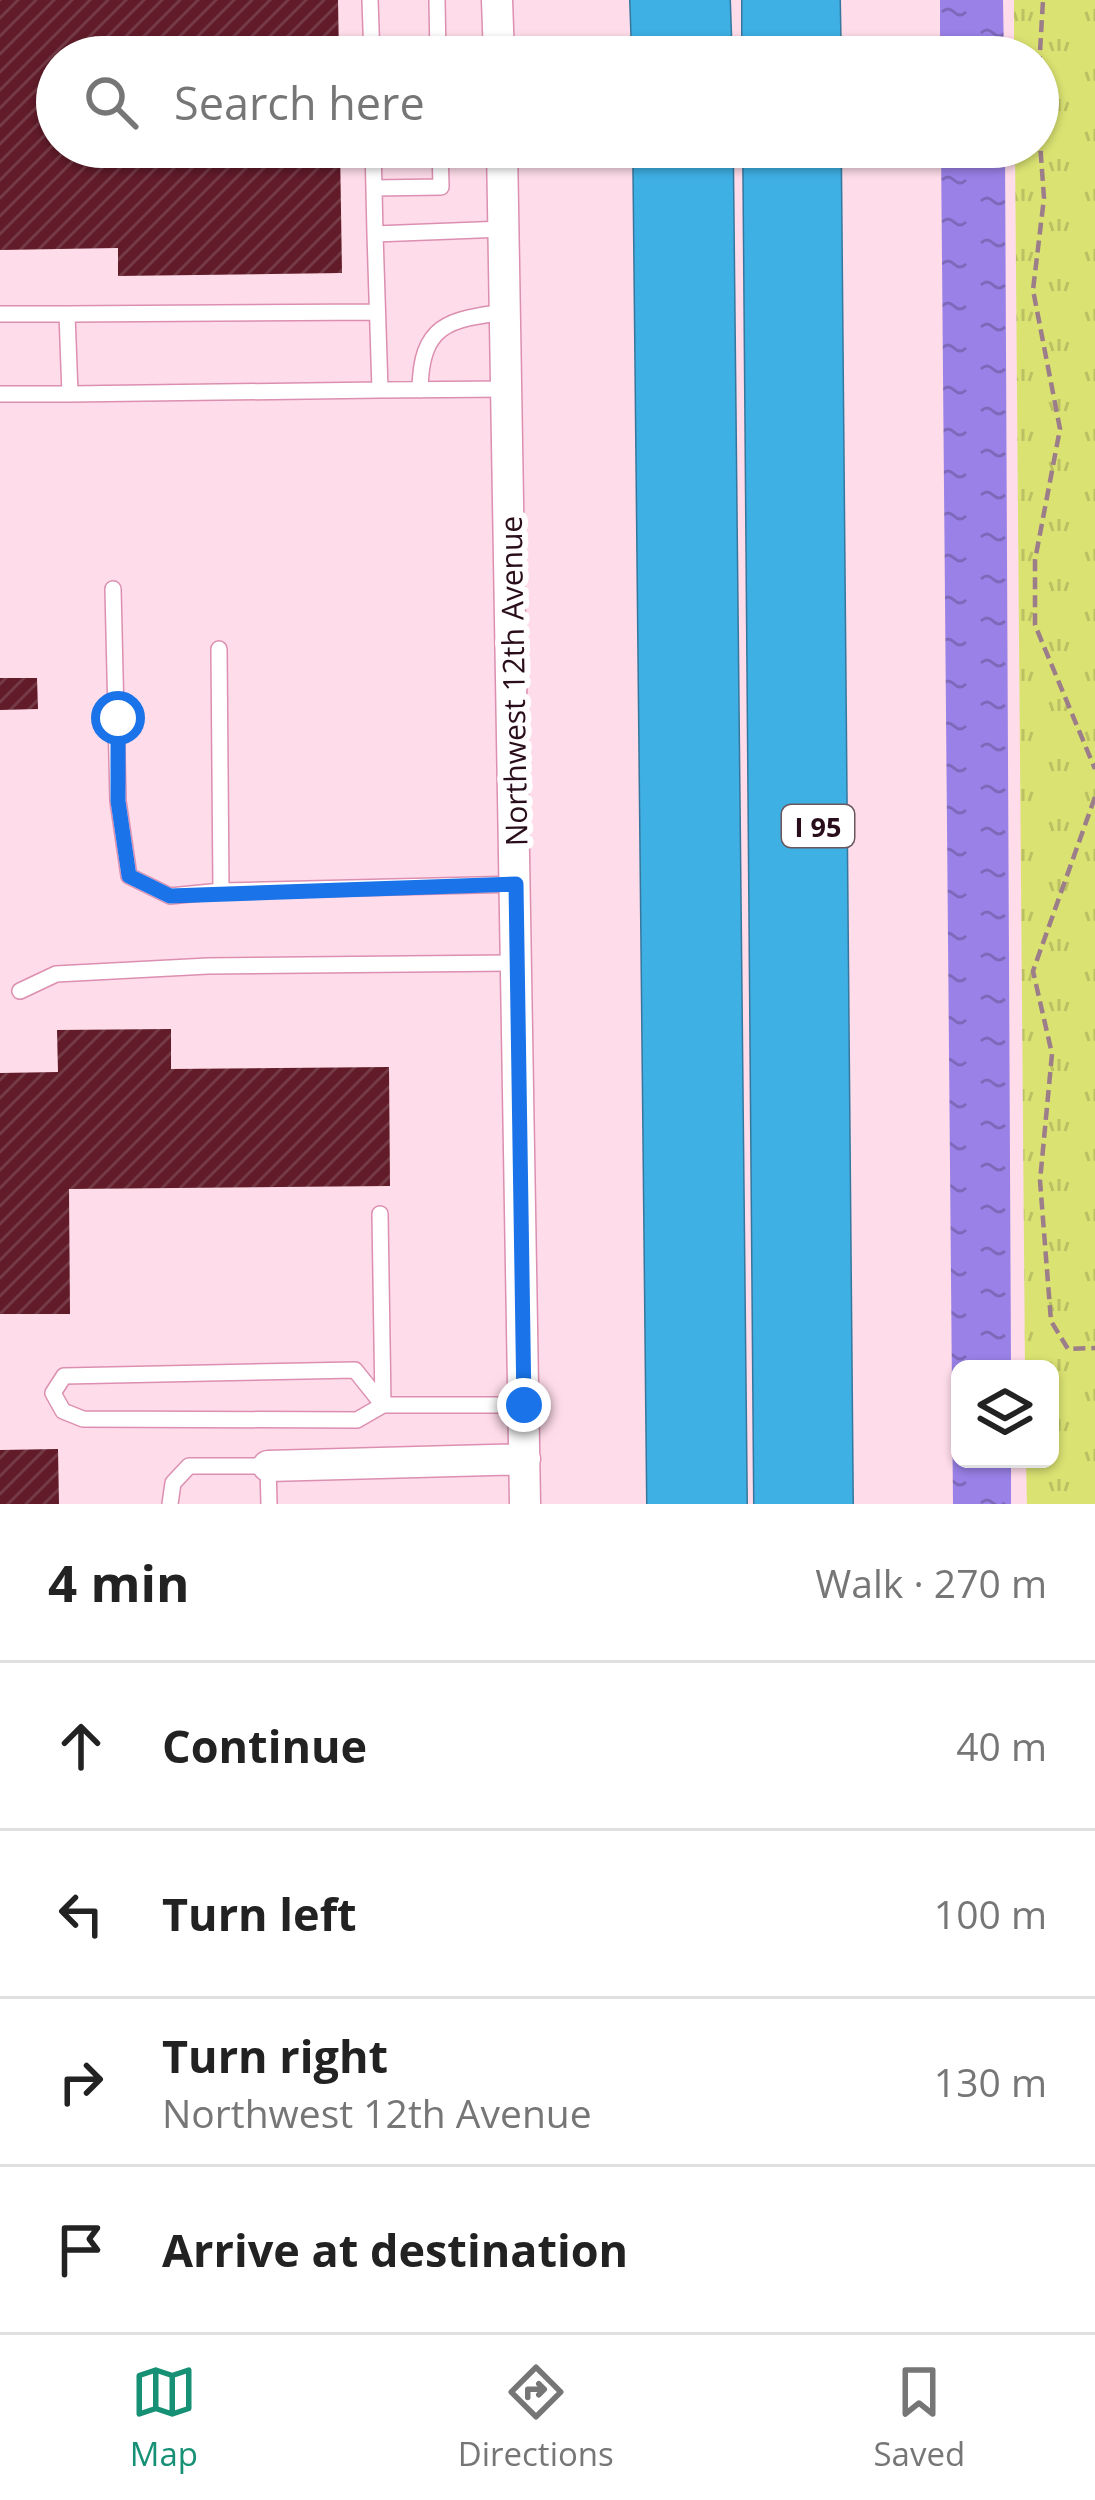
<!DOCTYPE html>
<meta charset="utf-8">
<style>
body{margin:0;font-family:"Open Sans",sans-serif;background:#f2f2f2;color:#222}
.controls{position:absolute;right:36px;bottom:36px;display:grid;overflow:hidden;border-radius:18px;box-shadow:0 3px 9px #0004}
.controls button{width:108px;height:108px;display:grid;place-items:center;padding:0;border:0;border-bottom:3px solid #e0e0e0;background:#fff;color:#222;font:60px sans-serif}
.stop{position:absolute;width:36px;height:36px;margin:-27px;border:9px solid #1a73e8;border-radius:50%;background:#fff}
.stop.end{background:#1a73e8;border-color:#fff;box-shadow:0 3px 12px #0008}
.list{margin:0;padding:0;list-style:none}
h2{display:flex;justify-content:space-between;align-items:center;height:156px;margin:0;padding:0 48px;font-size:51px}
h2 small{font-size:39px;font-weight:400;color:#767676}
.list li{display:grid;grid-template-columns:78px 1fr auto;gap:36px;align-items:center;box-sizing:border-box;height:168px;padding:0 48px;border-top:3px solid #e0e0e0}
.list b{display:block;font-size:45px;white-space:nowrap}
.list p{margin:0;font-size:39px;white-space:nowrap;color:#767676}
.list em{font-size:39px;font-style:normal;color:#767676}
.icon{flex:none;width:66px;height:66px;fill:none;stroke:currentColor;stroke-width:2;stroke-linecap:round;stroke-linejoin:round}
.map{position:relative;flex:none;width:1095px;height:1504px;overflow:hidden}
.search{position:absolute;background:#fff;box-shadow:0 3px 9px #0004;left:36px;right:36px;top:36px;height:132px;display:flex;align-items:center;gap:30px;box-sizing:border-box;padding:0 42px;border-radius:66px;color:#767676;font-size:45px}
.sheet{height:828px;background:#fff}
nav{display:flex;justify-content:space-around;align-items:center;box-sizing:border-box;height:168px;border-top:3px solid #e0e0e0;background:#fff;font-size:33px;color:#767676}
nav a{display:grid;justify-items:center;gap:6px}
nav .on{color:#179176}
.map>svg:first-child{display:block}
.park{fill:url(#park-tufts)}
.water{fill:url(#water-ripples)}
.building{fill:url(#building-hatch)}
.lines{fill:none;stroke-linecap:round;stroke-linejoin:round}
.lane-casing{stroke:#dc8fb0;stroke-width:18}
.street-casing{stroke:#dc8fb0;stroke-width:33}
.highway-casing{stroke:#37779d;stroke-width:60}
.path{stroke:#9c7d8a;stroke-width:4.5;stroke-dasharray:12 6;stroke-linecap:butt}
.lane{stroke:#fff;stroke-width:15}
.street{stroke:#fff;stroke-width:30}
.highway{stroke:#3eb0e4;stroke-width:57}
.route{stroke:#1a73e8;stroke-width:15}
.labels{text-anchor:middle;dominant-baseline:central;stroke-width:12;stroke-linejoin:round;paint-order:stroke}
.shield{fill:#fff;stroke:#69565f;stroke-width:3}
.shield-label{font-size:27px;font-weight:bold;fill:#290d1a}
.street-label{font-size:30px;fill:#290d1a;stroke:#fff}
</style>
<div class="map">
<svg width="1095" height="1504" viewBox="0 0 1095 1504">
<defs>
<pattern id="park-tufts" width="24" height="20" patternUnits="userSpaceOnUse" patternTransform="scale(3)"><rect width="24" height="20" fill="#dae272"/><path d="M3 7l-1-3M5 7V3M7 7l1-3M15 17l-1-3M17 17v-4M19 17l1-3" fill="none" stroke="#bbc162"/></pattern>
<pattern id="water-ripples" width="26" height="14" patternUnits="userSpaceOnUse" patternTransform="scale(3)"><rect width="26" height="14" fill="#9981e7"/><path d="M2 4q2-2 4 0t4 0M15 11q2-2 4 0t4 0" fill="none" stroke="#7d68ba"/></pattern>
<pattern id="building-hatch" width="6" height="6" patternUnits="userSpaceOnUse" patternTransform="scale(3)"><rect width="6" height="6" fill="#611b29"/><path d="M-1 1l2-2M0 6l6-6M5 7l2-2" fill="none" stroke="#743a46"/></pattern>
</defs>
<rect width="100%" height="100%" fill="#fedce9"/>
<path class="park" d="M1014 0H1095V1504H1027L1026 1459H1050V1369H1025L1015 147H1038V57H1014Z"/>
<path class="water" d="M940 0H1003L1004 57H940Z
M941 147H1005L1011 1369H960V1459H1011V1504H953Z"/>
<path class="building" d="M0 0H338L339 57H57V147H340L342 273 118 276V248L0 250Z
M0 678H37L38 709 0 710Z
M171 1029V1069L389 1067 390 1186 69 1189 70 1314H0V1073L58 1072 57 1030Z
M58 1449 59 1504H0V1450Z"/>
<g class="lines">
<defs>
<path id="lane" d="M370 0 372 57
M437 0 438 57
M373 147 375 234 504 229
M374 188 441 187 440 147
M375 234 380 390 70 394 67 314 377 312
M0 314H67
M380 390 509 389
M420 390C421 325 447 319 507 312
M0 394H70
M113 589 118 801 129 876 170 896 221 891
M219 649 221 891 516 884
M20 991 56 974 208 966 517 963
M380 1214 383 1405
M383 1405 355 1370 64 1376 53 1393 63 1411 83 1419 357 1420 383 1405H524
M170 1504 173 1483 189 1466H268L269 1504"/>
<path id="street" d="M497 0 499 57
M502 147 525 1504
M268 1466 525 1459"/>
<path id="highway" d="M659 0 661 57
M701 0 703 57
M771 0V57
M811 0 812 57
M662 147 676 1504
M704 147 718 1504
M772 147 783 1504
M812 147 824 1504"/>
</defs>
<use href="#lane" class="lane-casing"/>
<use href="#street" class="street-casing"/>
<use href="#highway" class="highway-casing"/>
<path class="path" d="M1038 86 1043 0
M1038 115 1044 198 1033 290 1060 429 1035 560V625L1095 769
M1095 797 1033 971 1052 1054 1040 1181 1051 1321 1068 1349 1095 1348"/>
<use href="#lane" class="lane"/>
<use href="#street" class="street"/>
<use href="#highway" class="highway"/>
</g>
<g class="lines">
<path class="route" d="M118 718V801L129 876 170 896 516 884 524 1405"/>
</g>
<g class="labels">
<rect class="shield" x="782" y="805" width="72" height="42" rx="9"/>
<g class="shield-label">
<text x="818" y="826">I 95</text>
</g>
<g class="street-label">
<text transform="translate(513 681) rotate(-91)">Northwest 12th Avenue</text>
</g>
</g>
</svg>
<div class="controls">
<button><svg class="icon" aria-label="layers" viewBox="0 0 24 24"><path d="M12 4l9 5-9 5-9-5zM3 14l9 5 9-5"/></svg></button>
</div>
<div class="stop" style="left:118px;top:718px"></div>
<div class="stop end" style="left:524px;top:1405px"></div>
<div class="search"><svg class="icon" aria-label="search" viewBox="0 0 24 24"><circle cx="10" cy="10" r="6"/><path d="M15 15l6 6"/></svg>Search here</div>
</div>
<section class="sheet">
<h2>4 min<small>Walk · 270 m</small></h2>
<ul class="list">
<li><svg class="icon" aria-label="ahead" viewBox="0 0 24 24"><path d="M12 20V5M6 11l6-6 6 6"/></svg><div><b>Continue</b></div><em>40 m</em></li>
<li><svg class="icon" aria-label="left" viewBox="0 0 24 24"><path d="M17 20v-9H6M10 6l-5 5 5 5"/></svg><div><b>Turn left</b></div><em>100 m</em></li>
<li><svg class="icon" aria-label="right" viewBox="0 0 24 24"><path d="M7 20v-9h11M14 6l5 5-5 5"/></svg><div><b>Turn right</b><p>Northwest 12th Avenue</p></div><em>130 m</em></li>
<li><svg class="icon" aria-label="arrive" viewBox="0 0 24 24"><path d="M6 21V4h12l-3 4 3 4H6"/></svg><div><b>Arrive at destination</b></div></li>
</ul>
</section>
<nav>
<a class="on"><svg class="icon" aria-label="map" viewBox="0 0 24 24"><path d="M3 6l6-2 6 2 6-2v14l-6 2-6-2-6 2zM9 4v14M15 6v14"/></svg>Map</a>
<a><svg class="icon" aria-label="directions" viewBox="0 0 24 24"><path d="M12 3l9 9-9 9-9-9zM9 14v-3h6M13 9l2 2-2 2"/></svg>Directions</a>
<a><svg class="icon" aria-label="saved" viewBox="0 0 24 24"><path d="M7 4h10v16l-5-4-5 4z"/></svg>Saved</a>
</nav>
